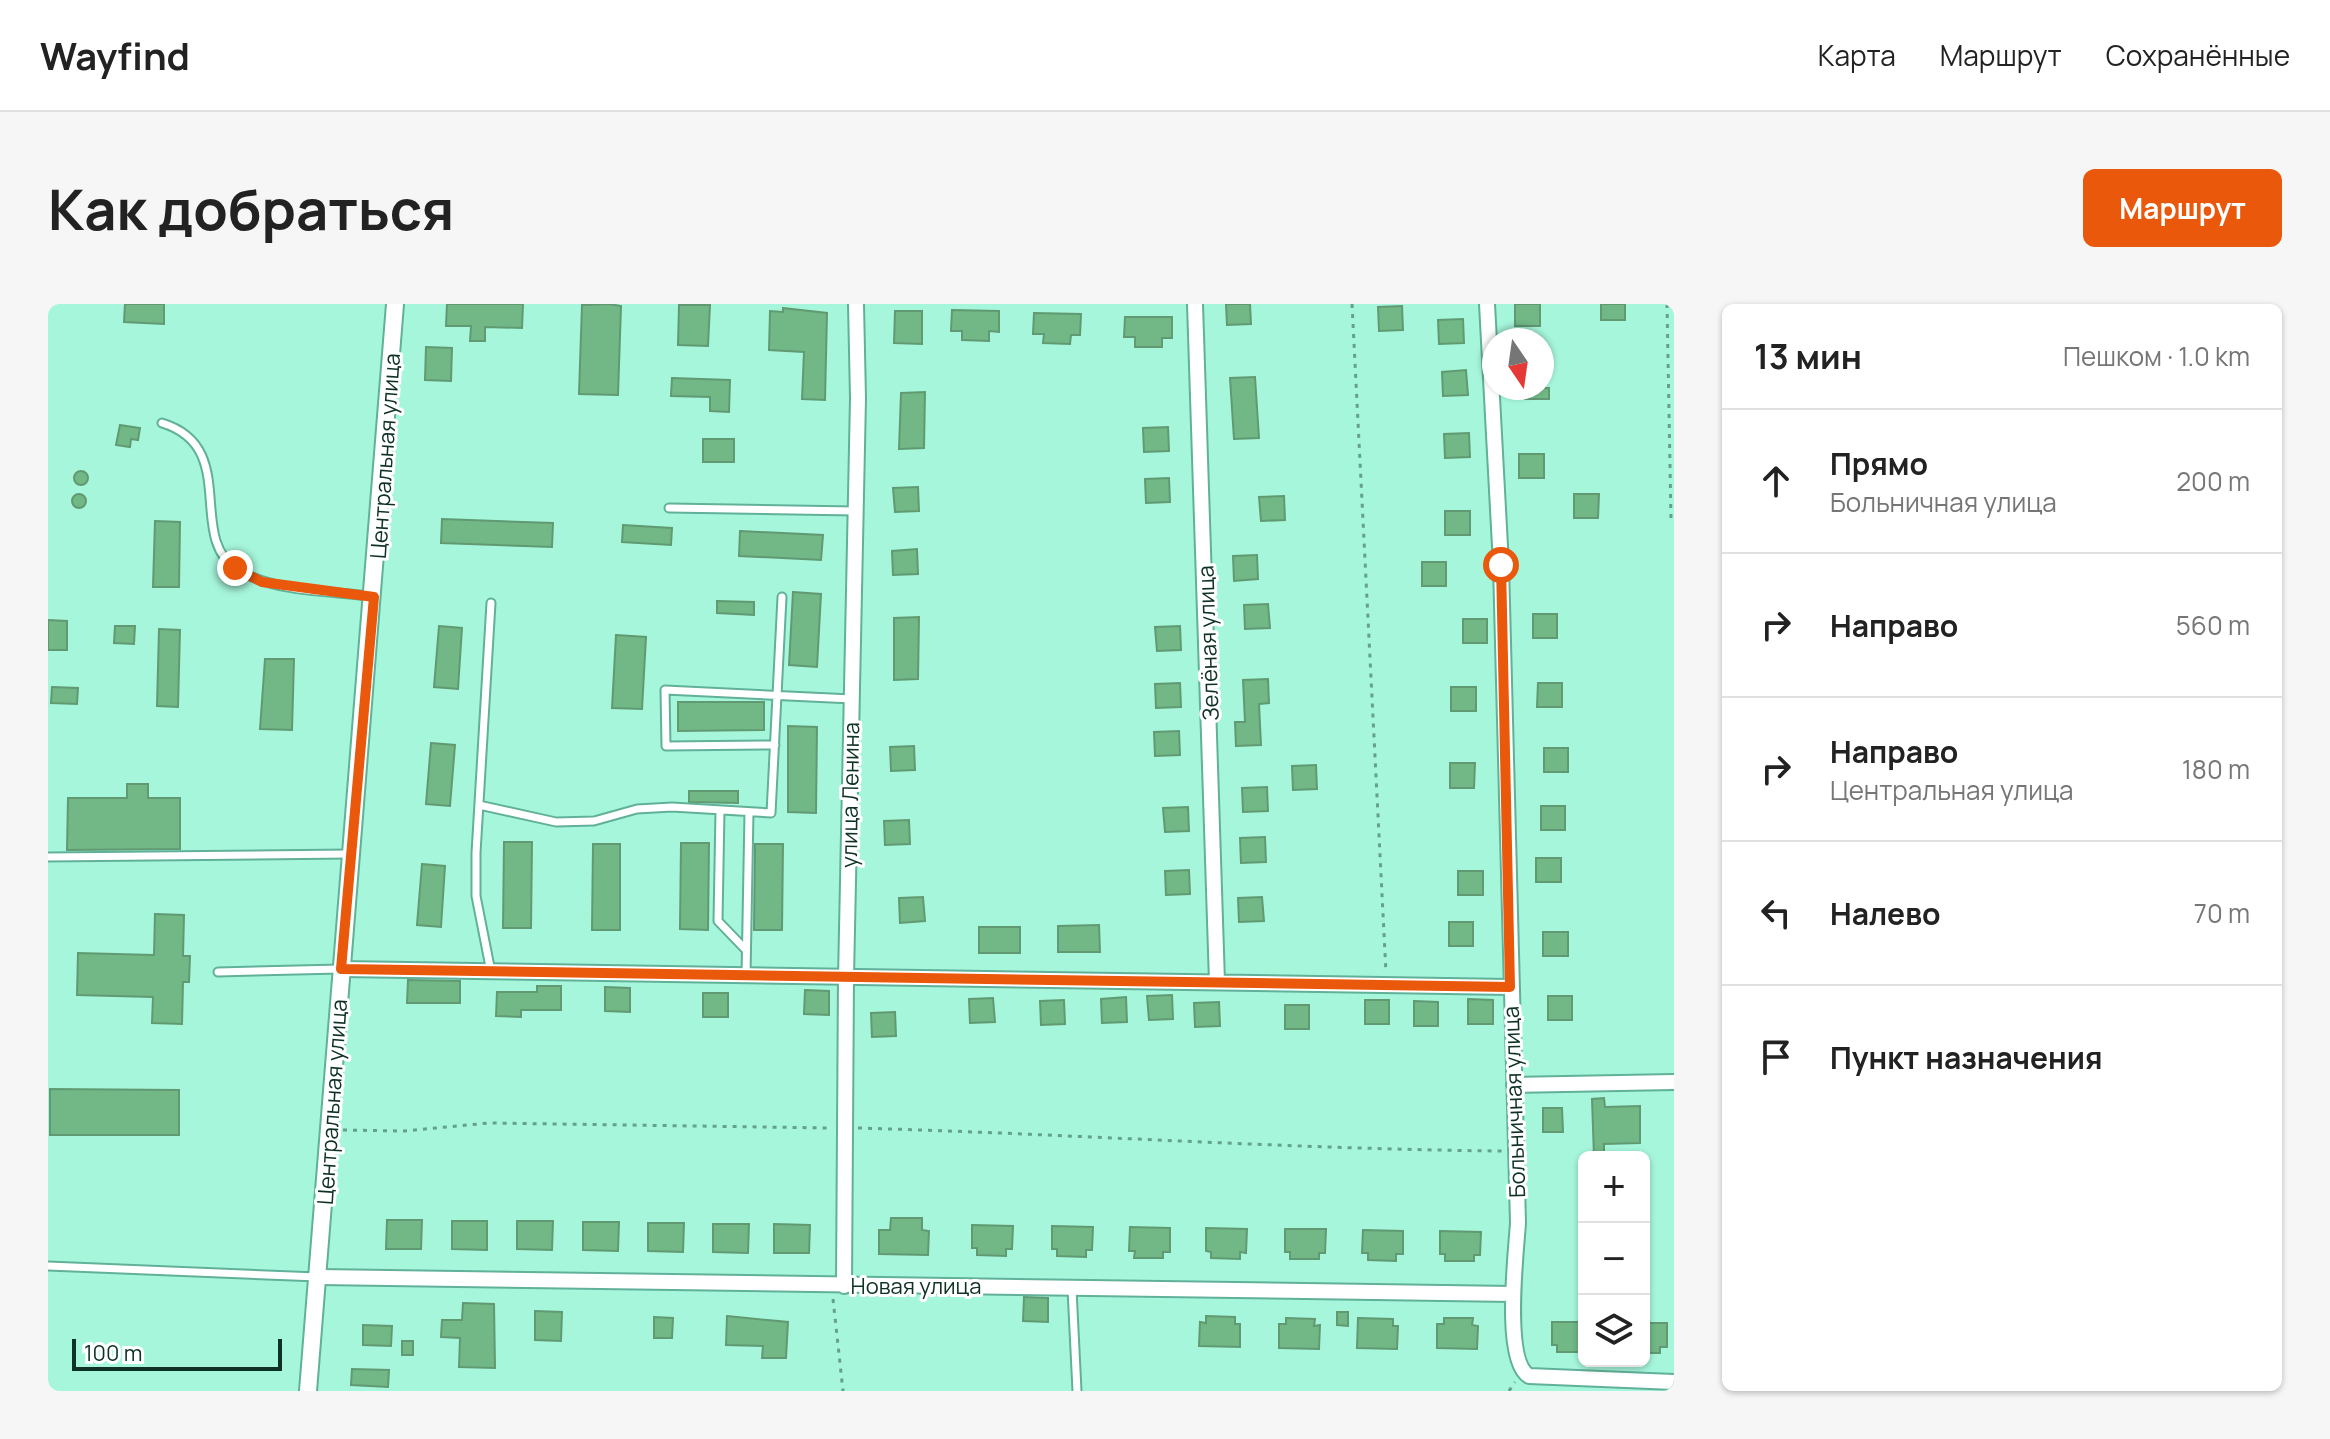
<!DOCTYPE html>
<html lang="ru">
<meta charset="utf-8">
<style>
body{margin:0;font-family:Manrope,sans-serif;background:#f6f6f6;color:#222}
.controls{position:absolute;right:24px;bottom:24px;display:grid;overflow:hidden;border-radius:12px;box-shadow:0 2px 6px #0004}
.controls button{width:72px;height:72px;display:grid;place-items:center;padding:0;border:0;border-bottom:2px solid #e0e0e0;background:#fff;color:#222;font:40px sans-serif}
.compass{position:absolute;left:1434px;top:24px;width:72px;height:72px;border-radius:50%;background:#fff;box-shadow:0 2px 6px #0004;rotate:167deg}
.scale{position:absolute;left:24px;bottom:20px;width:210px;box-sizing:border-box;padding-left:8px;border:4px solid #0f3128;border-top:0;font-size:22px;line-height:28px;white-space:nowrap;color:#0f3128;-webkit-text-stroke:6px #fff;paint-order:stroke}
.stop{position:absolute;width:24px;height:24px;margin:-18px;border:6px solid #ea580c;border-radius:50%;background:#fff}
.stop.end{background:#ea580c;border-color:#fff;box-shadow:0 2px 8px #0008}
.list{margin:0;padding:0;list-style:none}
h2{display:flex;justify-content:space-between;align-items:center;height:104px;margin:0;padding:0 32px;font-size:34px}
h2 small{font-size:26px;font-weight:400;color:#767676}
.list li{display:grid;grid-template-columns:52px 1fr auto;gap:24px;align-items:center;box-sizing:border-box;height:144px;padding:0 32px;border-top:2px solid #e0e0e0}
.list b{display:block;font-size:30px;white-space:nowrap}
.list p{margin:0;font-size:26px;white-space:nowrap;color:#767676}
.list em{font-size:26px;font-style:normal;color:#767676}
.icon{flex:none;width:44px;height:44px;fill:none;stroke:currentColor;stroke-width:2;stroke-linecap:round;stroke-linejoin:round}
.map{position:relative;flex:none;width:1626px;height:1087px;overflow:hidden;border-radius:12px}
header{display:flex;align-items:center;gap:48px;box-sizing:border-box;height:112px;padding:0 40px;background:#fff;border-bottom:2px solid #e0e0e0}
header strong{font-size:38px}
nav{display:flex;gap:44px;margin-inline-start:auto;font-size:28px}
.intro{display:flex;align-items:center;justify-content:space-between;box-sizing:border-box;height:192px;padding:0 48px}
h1{margin:0;font-size:56px}
.button{padding:20px 36px;border-radius:12px;background:#ea580c;color:#fff;font-size:28px;font-weight:700}
main{display:flex;gap:48px;padding:0 48px}
aside{flex:1;background:#fff;border-radius:12px;box-shadow:0 2px 6px #0004}
.map>svg:first-child{display:block}
.building{fill:#71b886;stroke:#619a72;stroke-width:2}
.lines{fill:none;stroke-linecap:round;stroke-linejoin:round}
.service-casing{stroke:#61b099;stroke-width:11}
.minor-casing{stroke:#61b099;stroke-width:18}
.tertiary-casing{stroke:#61b099;stroke-width:20}
.path{stroke:#64a08d;stroke-width:3;stroke-dasharray:4 6;stroke-linecap:butt}
.service{stroke:#fff;stroke-width:7}
.minor{stroke:#fff;stroke-width:14}
.tertiary{stroke:#fff;stroke-width:16}
.route{stroke:#ea580c;stroke-width:10}
.labels{text-anchor:middle;dominant-baseline:central;stroke-width:6;stroke-linejoin:round;paint-order:stroke}
.street-label{font-size:22px;fill:#0f3128;stroke:#fff}
</style>
<header>
<strong>Wayfind</strong>
<nav><a>Карта</a><a>Маршрут</a><a>Сохранённые</a></nav>
</header>
<div class="intro"><h1>Как добраться</h1><a class="button">Маршрут</a></div>
<main>
<div class="map">
<svg width="1626" height="1087" viewBox="0 0 1626 1087">
<rect width="100%" height="100%" fill="#a6f6dc"/>
<path class="building" d="M77 0H116V20L76 18Z
M399 0H475L474 24 437 23V37H422L423 22H398Z
M561 0 573 2 570 91 531 90 534 1Z
M1178 0H1202L1203 20 1179 21Z
M1467 0H1492V22H1467Z
M1553 0H1577V16H1553Z
M631 1H662L660 42 630 41Z
M1354 2 1355 26 1331 27 1330 3Z
M735 4 779 9 777 96 754 95 756 48 721 46 722 7 735 8Z
M904 6 951 7V28L941 27V37L914 36V27H903Z
M847 7H874V40L846 39Z
M986 9 1033 10 1032 31H1023L1022 40 995 39 996 30H985Z
M1077 13H1124V34H1114V43H1087V33H1076Z
M1415 15 1416 39 1391 40 1390 16Z
M378 43 404 44 403 77 377 76Z
M1418 66 1420 91 1395 92 1394 68Z
M1207 73 1211 134 1186 135 1182 74Z
M624 74 682 76 681 108 662 107V93L623 92Z
M1477 84H1501V95H1477Z
M877 88 876 144 851 145 853 89Z
M72 121 92 124 90 136 83 135 82 143 68 141Z
M1120 123 1121 147 1096 148 1095 124Z
M1421 129 1422 153 1397 154 1396 130Z
M655 135H686V158H655Z
M1471 150H1496V174H1471Z
M26 174a7 7 0 1 1 14 0a7 7 0 1 1-14 0Z
M1121 174 1122 198 1098 199 1097 175Z
M870 183 871 207 847 208 845 184Z
M24 197a7 7 0 1 1 14 0a7 7 0 1 1-14 0Z
M1526 190H1551L1550 214H1526Z
M1236 192 1237 216 1213 217 1211 193Z
M1397 207H1422V231H1397Z
M394 215 505 219 504 243 393 239Z
M107 217 132 218 131 283H105Z
M575 221 624 224 623 241 574 238Z
M692 227 775 231 773 256 691 252Z
M869 245 870 270 845 271 844 247Z
M1209 251 1210 275 1186 277 1185 252Z
M1374 258H1398V282H1374Z
M745 288 773 290 769 363 741 361Z
M669 297 706 298V311L669 309Z
M1220 300 1222 324 1197 325 1196 301Z
M1485 310H1509V334H1485Z
M871 313 870 375 846 376V314Z
M1415 315H1439V339H1415Z
M0 316 19 317V346H0Z
M67 322H87L86 340 66 339Z
M391 322 414 324 410 385 386 383Z
M1132 322 1133 346 1109 347 1107 323Z
M111 325 132 326 130 403 109 402Z
M568 331 598 333 594 405 564 404Z
M217 355H246L244 426 212 425Z
M1220 375 1221 399 1211 400 1213 441 1188 442 1187 418H1197L1195 376Z
M1132 379 1133 403 1108 404 1107 380Z
M1490 379H1514V403H1489Z
M4 383 30 384 29 400 3 399Z
M1403 383H1428V407H1403Z
M630 398H716V426L630 427Z
M740 422 769 423 768 509 740 508Z
M1131 427 1132 451 1107 452 1106 428Z
M383 439 407 441 402 502 378 500Z
M866 442 867 466 843 467 842 443Z
M1496 444H1520V468H1496Z
M1402 459H1427L1426 484H1402Z
M1268 461 1269 485 1245 486 1244 462Z
M79 480H100V494H132V545L19 546 20 494H79Z
M1219 483 1220 507 1195 508 1194 484Z
M641 487H690V499L641 498Z
M1493 502H1517V526H1493Z
M1140 503 1141 527 1117 528 1115 504Z
M861 516 862 540 837 541 836 517Z
M1217 533 1218 558 1193 559 1192 534Z
M456 538H484L483 624H455Z
M633 539H661L660 626 632 625Z
M545 540H572V626H544Z
M707 540H735L734 626H706Z
M1488 554H1513V578H1488Z
M374 560 397 562 393 623 369 621Z
M1141 566 1142 590 1118 591 1117 567Z
M1410 567H1435V591H1410Z
M875 593 877 617 852 619 851 594Z
M1214 593 1216 617 1191 618 1190 594Z
M107 610 136 611 135 652H142L141 678H135L134 720 104 719 105 693 29 691 30 649 106 651Z
M1401 618H1425V642H1401Z
M1051 621 1052 648H1010V622Z
M931 623H972V649H931Z
M1495 628H1520V652H1495Z
M360 676 412 677V699H359Z
M489 682H513V706H473V713L448 712 449 688H489Z
M557 683 582 684V708L557 707Z
M757 686 781 687V711L756 710Z
M655 689H680V713H655Z
M1124 691 1125 715 1101 716 1099 692Z
M1500 692H1524V716H1500Z
M1078 693 1079 718 1054 719 1053 695Z
M945 694 947 718 922 719 921 695Z
M1420 695 1445 696V720H1420Z
M1016 696 1017 720 993 721 992 697Z
M1317 696H1341V720H1317Z
M1366 697 1390 698V722H1366Z
M1171 698 1172 722 1147 723 1146 699Z
M1237 701H1261V725H1237Z
M847 708 848 732 824 733 823 709Z
M2 785 131 786V831H2Z
M1556 794 1557 803 1592 802V839L1556 840V853H1546L1544 795Z
M1495 804H1514L1515 828H1495Z
M843 914H874V926L881 927 880 951 831 950V926H842Z
M339 916H374L373 945H338Z
M404 917H439V946L404 945Z
M469 917H505L504 946 469 945Z
M535 918H571L570 947 535 946Z
M600 919H636L635 948 600 947Z
M665 920H701L700 949 665 948Z
M726 920 762 921 761 949H726Z
M924 921 965 922 964 945H958V952L929 951V944H924Z
M1004 922 1045 923 1044 946H1038V953L1009 952V945H1004Z
M1082 923 1122 924V948H1115V954H1086L1087 947H1081Z
M1158 924 1199 925 1198 949 1192 948V955L1163 954V948L1158 947Z
M1237 925H1278L1277 949H1271V955H1242V948H1237Z
M1315 926 1355 927V950H1348V957L1320 956V949H1314Z
M1392 927 1433 928 1432 951H1426V957H1397V950H1392Z
M976 993 1000 994V1018L975 1017Z
M415 999 446 1000 447 1064 411 1063 412 1034 393 1033 394 1016H414Z
M487 1007 514 1008 513 1037 487 1036Z
M1289 1008H1300V1022L1289 1021Z
M679 1012 740 1018 738 1054H714L715 1042 678 1041Z
M1158 1012 1187 1013V1020H1192V1043L1151 1042 1152 1018 1158 1019Z
M606 1013 625 1014 624 1034H606Z
M1238 1014 1267 1015 1266 1022 1272 1021 1271 1045 1231 1044V1020H1238Z
M1310 1014 1345 1015V1022H1350L1349 1045 1309 1044Z
M1396 1014H1425L1424 1021 1430 1022 1429 1045 1389 1044V1020H1396Z
M1504 1018H1536V1048H1509V1041H1504Z
M1596 1019H1619V1043H1612V1049H1596Z
M315 1021 344 1022 343 1042 315 1041Z
M354 1037H365V1051H354Z
M304 1065 341 1066 340 1083 303 1081Z"/>
<g class="lines">
<defs>
<path id="service" d="M114 119C193 143 137 234 190 266 227 288 279 287 321 292
M621 204 807 207
M727 441 618 442 617 386 804 395
M431 501 508 518 546 517 589 505 624 503 723 509 734 293
M672 506 670 617 698 646
M0 553 302 550
M170 668 292 665
M443 668 428 592V549L443 299
M698 672 701 508
M0 962 270 973
M1024 985 1029 1087"/>
<path id="minor" d="M1147 0 1169 678
M1439 0 1453 261 1470 919C1468 949 1455 1057 1481 1072L1626 1078
M293 665 1462 683
M1466 781 1626 778
M271 973 1465 990
M796 982 798 674 810 94 808 0"/>
<path id="tertiary" d="M260 1087 347 0"/>
</defs>
<use href="#service" class="service-casing"/>
<use href="#minor" class="minor-casing"/>
<use href="#tertiary" class="tertiary-casing"/>
<path class="path" d="M1304 0 1338 669
M1619 0 1623 216
M810 824C1025 830 1239 845 1454 847
M295 826 356 827 441 819 783 824
M785 995 795 1087
M1461 1087 1467 1078"/>
<use href="#service" class="service"/>
<use href="#minor" class="minor"/>
<use href="#tertiary" class="tertiary"/>
</g>
<g class="lines">
<path class="route" d="M187 264 214 278 326 293 293 665 1462 683 1453 261"/>
</g>
<g class="labels">
<g class="street-label">
<text transform="translate(337 152) rotate(-86)">Центральная улица</text>
<text transform="translate(1160 339) rotate(-92)">Зелёная улица</text>
<text transform="translate(802 491) rotate(-89)">улица Ленина</text>
<text transform="translate(284 798) rotate(-86)">Центральная улица</text>
<text transform="translate(1466 798) rotate(-92)">Больничная улица</text>
<text x="868" y="982">Новая улица</text>
</g>
</g>
</svg>
<div class="controls">
<button>+</button>
<button>−</button>
<button><svg class="icon" aria-label="layers" viewBox="0 0 24 24"><path d="M12 4l9 5-9 5-9-5zM3 14l9 5 9-5"/></svg></button>
</div>
<svg class="compass" viewBox="-18 -18 36 36"><path d="M0-13l5 13h-10z" fill="#e53935"/><path d="M0 13l5-13h-10z" fill="#767676"/></svg>
<div class="scale">100 m</div>
<div class="stop" style="left:1453px;top:261px"></div>
<div class="stop end" style="left:187px;top:264px"></div>
</div>
<aside>
<h2>13 мин<small>Пешком · 1.0 km</small></h2>
<ul class="list">
<li><svg class="icon" aria-label="ahead" viewBox="0 0 24 24"><path d="M12 20V5M6 11l6-6 6 6"/></svg><div><b>Прямо</b><p>Больничная улица</p></div><em>200 m</em></li>
<li><svg class="icon" aria-label="right" viewBox="0 0 24 24"><path d="M7 20v-9h11M14 6l5 5-5 5"/></svg><div><b>Направо</b></div><em>560 m</em></li>
<li><svg class="icon" aria-label="right" viewBox="0 0 24 24"><path d="M7 20v-9h11M14 6l5 5-5 5"/></svg><div><b>Направо</b><p>Центральная улица</p></div><em>180 m</em></li>
<li><svg class="icon" aria-label="left" viewBox="0 0 24 24"><path d="M17 20v-9H6M10 6l-5 5 5 5"/></svg><div><b>Налево</b></div><em>70 m</em></li>
<li><svg class="icon" aria-label="arrive" viewBox="0 0 24 24"><path d="M6 21V4h12l-3 4 3 4H6"/></svg><div><b>Пункт назначения</b></div></li>
</ul>
</aside>
</main>
